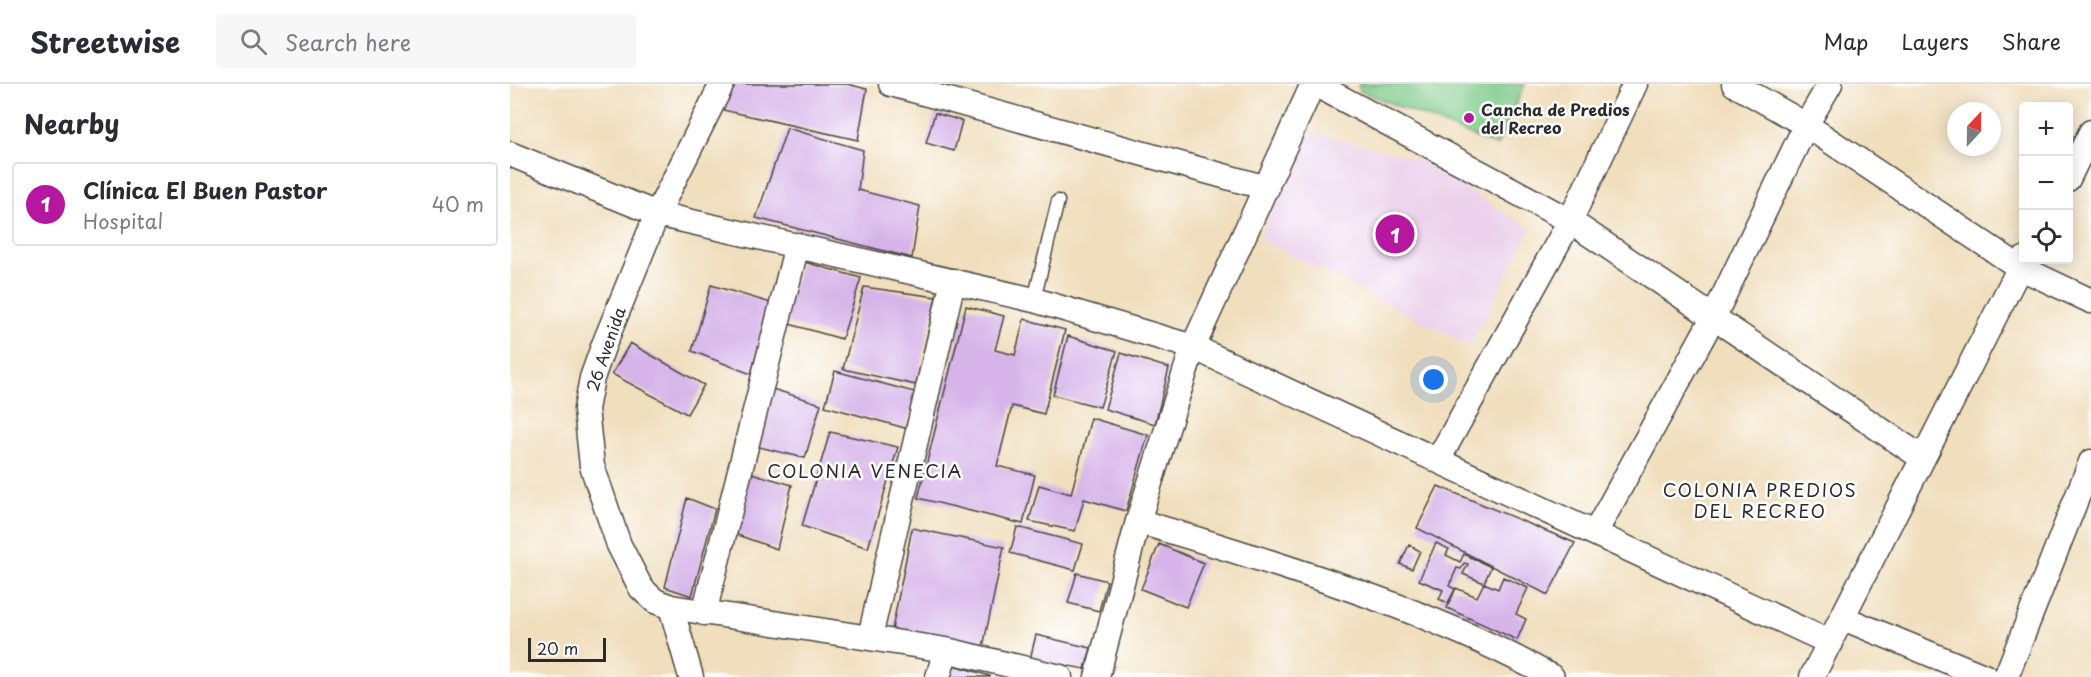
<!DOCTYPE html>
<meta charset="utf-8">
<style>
body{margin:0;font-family:"Playpen Sans",sans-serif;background:#f7f7f7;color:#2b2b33}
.controls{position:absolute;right:18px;top:18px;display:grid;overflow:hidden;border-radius:6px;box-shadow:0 3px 15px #0003}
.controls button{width:54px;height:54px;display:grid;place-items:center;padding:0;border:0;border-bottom:2px solid #e1e1e2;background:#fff;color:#2b2b33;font:30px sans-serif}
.compass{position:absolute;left:1437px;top:18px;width:54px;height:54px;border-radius:50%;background:#fff;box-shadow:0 3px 15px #0003;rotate:22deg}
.scale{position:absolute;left:18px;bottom:15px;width:78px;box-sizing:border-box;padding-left:6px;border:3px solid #2b2b2b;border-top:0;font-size:16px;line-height:21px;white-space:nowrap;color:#2b2b2b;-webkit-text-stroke:4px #fff;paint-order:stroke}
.you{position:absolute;left:924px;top:296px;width:21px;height:21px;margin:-15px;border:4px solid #fff;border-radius:50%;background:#1a73e8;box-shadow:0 0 0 9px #1a73e833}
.badge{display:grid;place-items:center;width:39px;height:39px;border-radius:50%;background:#b5179e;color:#fff;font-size:20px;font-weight:700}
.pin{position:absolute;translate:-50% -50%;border:3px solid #fff;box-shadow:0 2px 6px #0006}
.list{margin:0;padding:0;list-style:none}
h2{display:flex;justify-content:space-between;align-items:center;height:78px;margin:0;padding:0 24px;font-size:26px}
h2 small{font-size:20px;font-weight:400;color:#7c7c81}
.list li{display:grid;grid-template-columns:39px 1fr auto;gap:18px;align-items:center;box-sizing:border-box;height:84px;margin:0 12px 12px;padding:0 12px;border:2px solid #e1e1e2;border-radius:6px}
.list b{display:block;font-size:22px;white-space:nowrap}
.list p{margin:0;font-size:20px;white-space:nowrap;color:#7c7c81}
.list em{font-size:20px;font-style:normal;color:#7c7c81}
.icon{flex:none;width:33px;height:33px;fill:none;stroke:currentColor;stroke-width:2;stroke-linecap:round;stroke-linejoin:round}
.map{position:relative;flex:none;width:1581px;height:593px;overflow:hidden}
header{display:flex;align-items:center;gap:36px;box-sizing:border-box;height:84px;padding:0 30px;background:#fff;border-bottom:2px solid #e1e1e2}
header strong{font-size:28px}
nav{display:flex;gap:33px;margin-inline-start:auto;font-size:21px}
.search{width:420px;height:54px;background:#f7f7f7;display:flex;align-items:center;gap:15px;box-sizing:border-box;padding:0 21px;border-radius:6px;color:#7c7c81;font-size:22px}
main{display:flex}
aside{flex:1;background:#fff}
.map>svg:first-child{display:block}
.built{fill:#ebd1eb}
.green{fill:#7dc987;stroke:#547a59;stroke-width:1.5}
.building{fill:#d6b4e9}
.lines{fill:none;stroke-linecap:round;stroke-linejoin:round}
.service-casing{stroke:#494641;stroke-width:15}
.minor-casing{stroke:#494641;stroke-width:27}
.service{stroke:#fff;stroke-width:12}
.minor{stroke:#fff;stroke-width:24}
.poi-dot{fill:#b5179e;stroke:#fff;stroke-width:2}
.labels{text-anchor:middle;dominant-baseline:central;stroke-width:5;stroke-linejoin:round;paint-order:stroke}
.poi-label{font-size:16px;font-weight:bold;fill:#2b2b2b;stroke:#fff;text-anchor:start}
.street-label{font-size:16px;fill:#2b2b2b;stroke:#fff}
.neighbourhood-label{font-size:18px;letter-spacing:1.5px;fill:#2b2b2b;stroke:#fff}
</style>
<header>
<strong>Streetwise</strong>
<div class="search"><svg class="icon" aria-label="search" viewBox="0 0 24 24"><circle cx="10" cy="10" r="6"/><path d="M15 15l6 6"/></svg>Search here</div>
<nav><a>Map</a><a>Layers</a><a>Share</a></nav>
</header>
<main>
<aside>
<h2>Nearby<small></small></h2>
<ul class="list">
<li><span class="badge">1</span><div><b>Clínica El Buen Pastor</b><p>Hospital</p></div><em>40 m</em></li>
</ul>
</aside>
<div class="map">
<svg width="1581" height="593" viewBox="0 0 1581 593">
<rect width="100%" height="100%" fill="#fff"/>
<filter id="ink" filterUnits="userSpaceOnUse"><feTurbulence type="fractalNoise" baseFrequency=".0167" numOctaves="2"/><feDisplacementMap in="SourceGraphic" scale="12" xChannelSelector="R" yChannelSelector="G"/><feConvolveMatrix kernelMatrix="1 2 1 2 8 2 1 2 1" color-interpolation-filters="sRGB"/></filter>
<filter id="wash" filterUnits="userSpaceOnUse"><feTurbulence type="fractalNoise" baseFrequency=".008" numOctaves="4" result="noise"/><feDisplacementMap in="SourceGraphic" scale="24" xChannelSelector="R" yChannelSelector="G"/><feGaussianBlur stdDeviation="1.35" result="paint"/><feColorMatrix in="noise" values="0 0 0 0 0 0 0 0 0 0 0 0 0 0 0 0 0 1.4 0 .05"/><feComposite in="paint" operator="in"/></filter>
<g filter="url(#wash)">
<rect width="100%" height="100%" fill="#f0debc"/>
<path class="built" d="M795 46 910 76 1021 145 960 262 750 155Z"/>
<path class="green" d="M848 0H1015L987 62 850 7Z"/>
<g id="blocks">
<path class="building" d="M223 0H337L357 5 348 56 213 26Z
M425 29 452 37 444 67 416 59Z
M277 44 353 66 348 106 410 122 402 174 246 134Z
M291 177 351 194 332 255 272 238Z
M201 201 261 219 241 290 182 267Z
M354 203 426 213 406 301 333 285Z
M456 222 494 232 485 266 505 271 514 235 555 246 534 330 502 322 487 382 525 391 513 440 408 414Z
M558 252 607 267 590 323 543 311Z
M120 259 194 301 177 330 102 290Z
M611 269 659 284 645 340 595 325Z
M325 287 408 309 395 344 315 322Z
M259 304 311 320 295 374 241 361Z
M581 334 638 351 616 427 574 415 565 447 519 437 529 401 561 410Z
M320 348 388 363 358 464 292 442Z
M238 388 282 401 267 465 222 449Z
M928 402 1065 459 1038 511 907 444Z
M177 414 205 425 182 512 155 503Z
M507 443 573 460 565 486 500 469Z
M402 444 494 463 472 568 380 556Z
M926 459 939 465 936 471 950 478 954 470 981 483 974 499 953 490 958 480 954 479 951 485 947 484 939 502 945 505 938 519 929 515 933 506 909 496Z
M649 460 694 479 676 523 631 505Z
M899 461 910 467 902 485 890 480Z
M567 489 597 497 589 527 558 519Z
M993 493 1018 504 1006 530 1016 535 1007 556 937 524 946 504 967 513 974 499 988 505Z
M526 551 581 564 575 585 520 575Z
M443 581 480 592V593H439Z"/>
</g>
</g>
<g filter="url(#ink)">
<use href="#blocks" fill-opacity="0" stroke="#494641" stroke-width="1.5"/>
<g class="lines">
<defs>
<path id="service" d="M524 216 548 117"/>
<path id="minor" d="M381 0 757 104
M805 0 1060 137 1411 373
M1224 0 1296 41 1509 183 1581 217
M0 70 147 130 524 216 683 263 1321 559
M1558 95 1581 48
M928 376 1060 137 1125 0
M628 437C769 481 912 521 1042 593
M1085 449 1204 232 1296 41 1320 0
M161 523 436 566 550 593
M194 529 287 161
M1333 534 1476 593
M360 553 443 197
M181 593 161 523 145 517 131 504 109 461 82 382 76 325 82 294 93 263 147 130 212 0
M428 593 436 566
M587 593 628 437 683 263 803 0
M1302 593 1514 175
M1496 593 1581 378"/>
</defs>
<use href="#service" class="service-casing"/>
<use href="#minor" class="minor-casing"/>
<use href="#service" class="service"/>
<use href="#minor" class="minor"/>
</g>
</g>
<circle class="poi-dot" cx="959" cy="34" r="6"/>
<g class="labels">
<g class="poi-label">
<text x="971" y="25">Cancha de Predios<tspan x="971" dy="18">del Recreo</tspan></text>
</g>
<g class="street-label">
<text transform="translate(95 265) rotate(-71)">26 Avenida</text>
</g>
<g class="neighbourhood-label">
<text x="355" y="386">COLONIA VENECIA</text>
<text x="1250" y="405">COLONIA PREDIOS<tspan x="1250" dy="21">DEL RECREO</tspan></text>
</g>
</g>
</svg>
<div class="controls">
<button>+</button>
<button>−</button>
<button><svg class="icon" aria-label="locate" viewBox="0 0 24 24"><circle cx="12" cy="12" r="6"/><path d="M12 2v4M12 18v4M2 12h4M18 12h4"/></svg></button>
</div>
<svg class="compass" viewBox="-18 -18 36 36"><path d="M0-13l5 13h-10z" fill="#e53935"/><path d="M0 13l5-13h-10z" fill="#7c7c81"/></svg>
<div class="scale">20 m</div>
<div class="you"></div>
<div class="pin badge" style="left:885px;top:150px">1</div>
</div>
</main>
